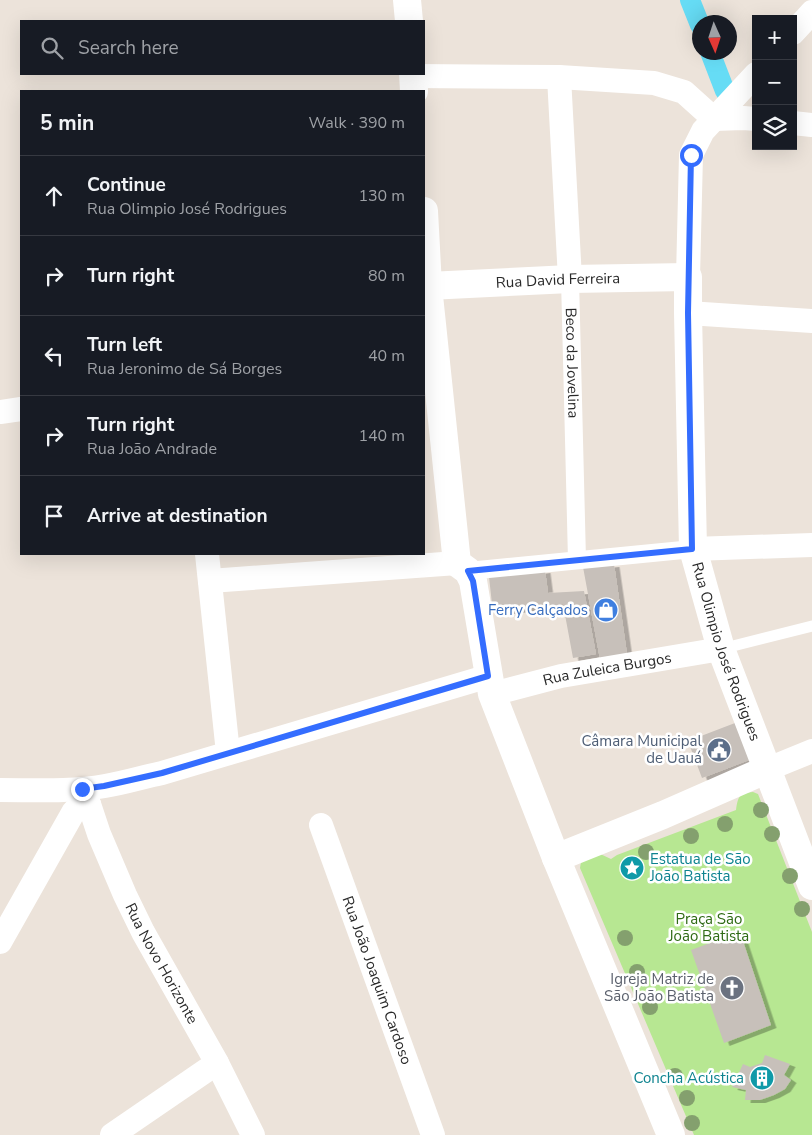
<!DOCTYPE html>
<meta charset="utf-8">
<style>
body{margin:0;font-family:"Nunito Sans",sans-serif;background:#242831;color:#f1f3f6}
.controls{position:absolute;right:15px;top:15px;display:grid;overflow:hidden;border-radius:0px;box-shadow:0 5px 20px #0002}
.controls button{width:45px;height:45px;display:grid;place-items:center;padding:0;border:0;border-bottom:1px solid #363941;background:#171b24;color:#f1f3f6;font:25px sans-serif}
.compass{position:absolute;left:692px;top:15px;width:45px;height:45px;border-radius:50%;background:#171b24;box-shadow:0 5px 20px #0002;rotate:177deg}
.stop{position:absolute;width:15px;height:15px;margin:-11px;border:4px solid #346dff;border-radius:50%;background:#fff}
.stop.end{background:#346dff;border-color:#fff;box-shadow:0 1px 5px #0008}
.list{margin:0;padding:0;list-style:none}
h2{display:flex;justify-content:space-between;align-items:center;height:65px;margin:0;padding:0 20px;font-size:21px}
h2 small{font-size:16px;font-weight:400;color:#9ea1a6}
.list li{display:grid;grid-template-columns:32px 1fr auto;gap:15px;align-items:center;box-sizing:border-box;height:80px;padding:0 20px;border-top:1px solid #363941}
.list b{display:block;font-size:19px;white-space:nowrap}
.list p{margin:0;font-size:16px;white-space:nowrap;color:#9ea1a6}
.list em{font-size:16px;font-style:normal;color:#9ea1a6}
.icon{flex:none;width:28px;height:28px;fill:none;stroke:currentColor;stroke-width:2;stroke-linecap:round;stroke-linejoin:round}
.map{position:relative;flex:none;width:812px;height:1135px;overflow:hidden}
.search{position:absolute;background:#171b24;box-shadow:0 5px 20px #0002;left:20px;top:20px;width:405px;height:55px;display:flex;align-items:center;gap:12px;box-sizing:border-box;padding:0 18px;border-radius:0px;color:#9ea1a6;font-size:19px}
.panel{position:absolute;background:#171b24;box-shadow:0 5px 20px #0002;left:20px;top:90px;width:405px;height:465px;border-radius:0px}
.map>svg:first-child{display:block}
.green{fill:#b7e792}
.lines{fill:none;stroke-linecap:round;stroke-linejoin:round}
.canal{stroke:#66dcf5;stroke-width:20}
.building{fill:#c7c0ba;filter:url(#shadow)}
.service{stroke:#fff;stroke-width:11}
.pedestrian{stroke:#fff;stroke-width:18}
.minor{stroke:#fff;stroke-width:24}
.tertiary{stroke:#fff;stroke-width:28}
.tree{fill:#84a06e}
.route{stroke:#346dff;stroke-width:6}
.labels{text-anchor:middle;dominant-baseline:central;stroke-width:5;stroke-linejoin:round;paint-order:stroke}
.street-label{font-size:15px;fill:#292929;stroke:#fff}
.shop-label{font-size:15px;fill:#366cbe;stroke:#fff;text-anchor:end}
.service-label{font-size:15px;fill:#4e5e75;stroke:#fff;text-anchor:end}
.culture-label{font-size:15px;fill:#0d838f;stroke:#fff;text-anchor:start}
.park-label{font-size:15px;fill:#2f6a15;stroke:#fff}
.worship-label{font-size:15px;fill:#5b616d;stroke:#fff;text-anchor:end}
</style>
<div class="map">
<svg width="812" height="1135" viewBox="0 0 812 1135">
<defs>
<filter id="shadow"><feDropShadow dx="5.5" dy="3" stdDeviation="0" flood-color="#0004"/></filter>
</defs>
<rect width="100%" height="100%" fill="#ece3da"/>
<path class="green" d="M753 792 758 794 812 932V1135H694L580 868 581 862 596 852 611 859 617 855 736 810C738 797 739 793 753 792Z"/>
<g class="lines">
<path class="canal" d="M690 0 700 25
M710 52 725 91"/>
</g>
<path class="building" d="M614 564 627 654 600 659 583 567Z
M545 570 548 593 584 591 596 654 573 658 563 604 493 613 489 577Z
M735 723 749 760 702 778 688 741Z
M740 932 771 1025 724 1043 691 950Z
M765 1055 790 1064 784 1075 791 1080 785 1089 774 1095 760 1100H745L746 1090 732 1087 743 1064 750 1067 762 1063Z"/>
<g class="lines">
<path class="service" d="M721 649 812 626"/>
<g class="pedestrian">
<path id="s1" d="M570 279 577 560"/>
<path d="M468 571 693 549"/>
</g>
<g class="minor">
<path d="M793 33 812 12"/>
<path d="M413 76 559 77 654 83 684 92 714 119"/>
<path d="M559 77 570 279"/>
<path d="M714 119 743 118 756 119"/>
<path d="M793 123 812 125"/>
<path d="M688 277 691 155 703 131 756 74"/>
<path d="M688 313 812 321"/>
<path d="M0 412 21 409"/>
<path d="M693 549 812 545"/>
<path d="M207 554 228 753"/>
<path d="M210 581 457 563"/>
<path id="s2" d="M492 694 561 676 721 649"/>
<path d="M768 769 812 751"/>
<path id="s3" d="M82 789 89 804 99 834 125 895 143 932 217 1063 253 1135"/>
<path d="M0 790C35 790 71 792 105 786 124 783 143 777 162 773L489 676"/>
<path id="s4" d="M321 825 433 1135"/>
<path d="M0 942 74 811 89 804"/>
<path d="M112 1135 217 1063"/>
</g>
<g class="tertiary">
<path d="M407 0 409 21"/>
<path d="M413 74 414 91"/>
<path d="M424 211 428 286 457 563 468 571 473 581 492 694 556 858 671 1135"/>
<path id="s5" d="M428 286 570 279 688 277V313L693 549 721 649 812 886"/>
<path d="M556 858 663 815 768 769"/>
</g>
</g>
<g class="tree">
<circle cx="761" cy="810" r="8"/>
<circle cx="725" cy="824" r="8"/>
<circle cx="772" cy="834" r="8"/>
<circle cx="691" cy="836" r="8"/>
<circle cx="646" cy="852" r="8"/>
<circle cx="790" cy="876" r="8"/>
<circle cx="802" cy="909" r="8"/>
<circle cx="625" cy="938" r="8"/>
<circle cx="637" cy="972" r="8"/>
<circle cx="650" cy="1007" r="8"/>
<circle cx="675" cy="1076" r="8"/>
<circle cx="687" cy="1098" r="8"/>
<circle cx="692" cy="1123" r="8"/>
</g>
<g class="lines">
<path class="route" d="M82 789 104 786 162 773 488 676 473 581 468 571 692 549 688 313 691 155"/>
</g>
<defs>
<symbol id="shop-disc" viewBox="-11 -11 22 22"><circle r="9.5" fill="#3f7fe0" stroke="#fff"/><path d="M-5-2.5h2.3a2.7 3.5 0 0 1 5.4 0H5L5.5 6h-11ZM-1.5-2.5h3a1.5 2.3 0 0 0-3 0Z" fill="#fff"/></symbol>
<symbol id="civic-disc" viewBox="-11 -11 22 22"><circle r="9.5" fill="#5c6f8a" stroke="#fff"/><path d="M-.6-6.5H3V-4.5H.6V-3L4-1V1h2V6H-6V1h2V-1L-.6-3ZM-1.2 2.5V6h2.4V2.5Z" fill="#fff"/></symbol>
<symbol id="sight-disc" viewBox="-11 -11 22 22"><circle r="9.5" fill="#0f9aa8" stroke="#fff"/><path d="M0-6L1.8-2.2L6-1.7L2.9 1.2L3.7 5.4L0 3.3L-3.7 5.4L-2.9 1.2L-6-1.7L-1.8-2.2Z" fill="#fff"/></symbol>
<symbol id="church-disc" viewBox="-11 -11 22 22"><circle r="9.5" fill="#6b7280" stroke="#fff"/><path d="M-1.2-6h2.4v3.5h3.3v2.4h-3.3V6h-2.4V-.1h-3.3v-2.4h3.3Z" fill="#fff"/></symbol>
<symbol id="building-disc" viewBox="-11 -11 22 22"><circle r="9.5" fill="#0f9aa8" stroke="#fff"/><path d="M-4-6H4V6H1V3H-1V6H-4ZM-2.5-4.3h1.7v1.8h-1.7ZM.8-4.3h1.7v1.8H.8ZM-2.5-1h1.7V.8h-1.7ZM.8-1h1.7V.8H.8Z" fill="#fff"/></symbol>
</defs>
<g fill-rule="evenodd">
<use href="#shop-disc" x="592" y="596" width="28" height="28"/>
<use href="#civic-disc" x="705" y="736" width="28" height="28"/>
<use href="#sight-disc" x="618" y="854" width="28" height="28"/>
<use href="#church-disc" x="718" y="974" width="28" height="28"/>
<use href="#building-disc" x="748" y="1064" width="28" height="28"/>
</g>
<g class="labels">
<g class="street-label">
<text stroke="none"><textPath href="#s5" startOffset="130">Rua David Ferreira</textPath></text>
<text stroke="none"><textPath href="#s1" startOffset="84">Beco da Jovelina</textPath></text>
<text stroke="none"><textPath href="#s5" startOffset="640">Rua Olimpio José Rodrigues</textPath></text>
<text stroke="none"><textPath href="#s2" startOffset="118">Rua Zuleica Burgos</textPath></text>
<text stroke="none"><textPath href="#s3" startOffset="192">Rua Novo Horizonte</textPath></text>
<text stroke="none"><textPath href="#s4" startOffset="165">Rua João Joaquim Cardoso</textPath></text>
</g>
<g class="shop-label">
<text x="588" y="610">Ferry Calçados</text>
</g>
<g class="service-label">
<text x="702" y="741">Câmara Municipal<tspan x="702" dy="17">de Uauá</tspan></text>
</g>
<g class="culture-label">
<text x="650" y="859">Estatua de São<tspan x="650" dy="17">João Batista</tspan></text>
<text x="744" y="1078" text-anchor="end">Concha Acústica</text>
</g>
<g class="park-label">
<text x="709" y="919">Praça São<tspan x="709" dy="17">João Batista</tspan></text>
</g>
<g class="worship-label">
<text x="714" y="979">Igreja Matriz de<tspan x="714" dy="17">São João Batista</tspan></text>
</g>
</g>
</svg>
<div class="controls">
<button>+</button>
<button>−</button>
<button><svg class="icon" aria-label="layers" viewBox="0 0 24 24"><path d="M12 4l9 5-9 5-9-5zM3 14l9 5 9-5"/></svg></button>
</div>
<svg class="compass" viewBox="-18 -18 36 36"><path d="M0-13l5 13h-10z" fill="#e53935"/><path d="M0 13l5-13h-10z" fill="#9ea1a6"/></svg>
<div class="stop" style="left:691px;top:155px"></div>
<div class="stop end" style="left:82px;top:789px"></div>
<div class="search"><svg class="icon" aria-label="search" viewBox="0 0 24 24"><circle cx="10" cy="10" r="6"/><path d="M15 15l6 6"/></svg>Search here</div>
<section class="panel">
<h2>5 min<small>Walk · 390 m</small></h2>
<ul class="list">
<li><svg class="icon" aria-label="ahead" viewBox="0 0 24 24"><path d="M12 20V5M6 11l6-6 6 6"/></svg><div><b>Continue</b><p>Rua Olimpio José Rodrigues</p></div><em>130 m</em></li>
<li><svg class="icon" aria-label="right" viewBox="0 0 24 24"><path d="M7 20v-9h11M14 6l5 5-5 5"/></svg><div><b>Turn right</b></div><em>80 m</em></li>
<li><svg class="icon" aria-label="left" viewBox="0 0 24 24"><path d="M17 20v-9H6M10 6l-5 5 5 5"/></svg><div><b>Turn left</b><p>Rua Jeronimo de Sá Borges</p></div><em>40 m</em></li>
<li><svg class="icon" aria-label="right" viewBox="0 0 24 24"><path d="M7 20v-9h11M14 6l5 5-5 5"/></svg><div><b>Turn right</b><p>Rua João Andrade</p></div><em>140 m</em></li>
<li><svg class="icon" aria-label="arrive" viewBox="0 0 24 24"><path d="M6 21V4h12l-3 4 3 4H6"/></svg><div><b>Arrive at destination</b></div></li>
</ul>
</section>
</div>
